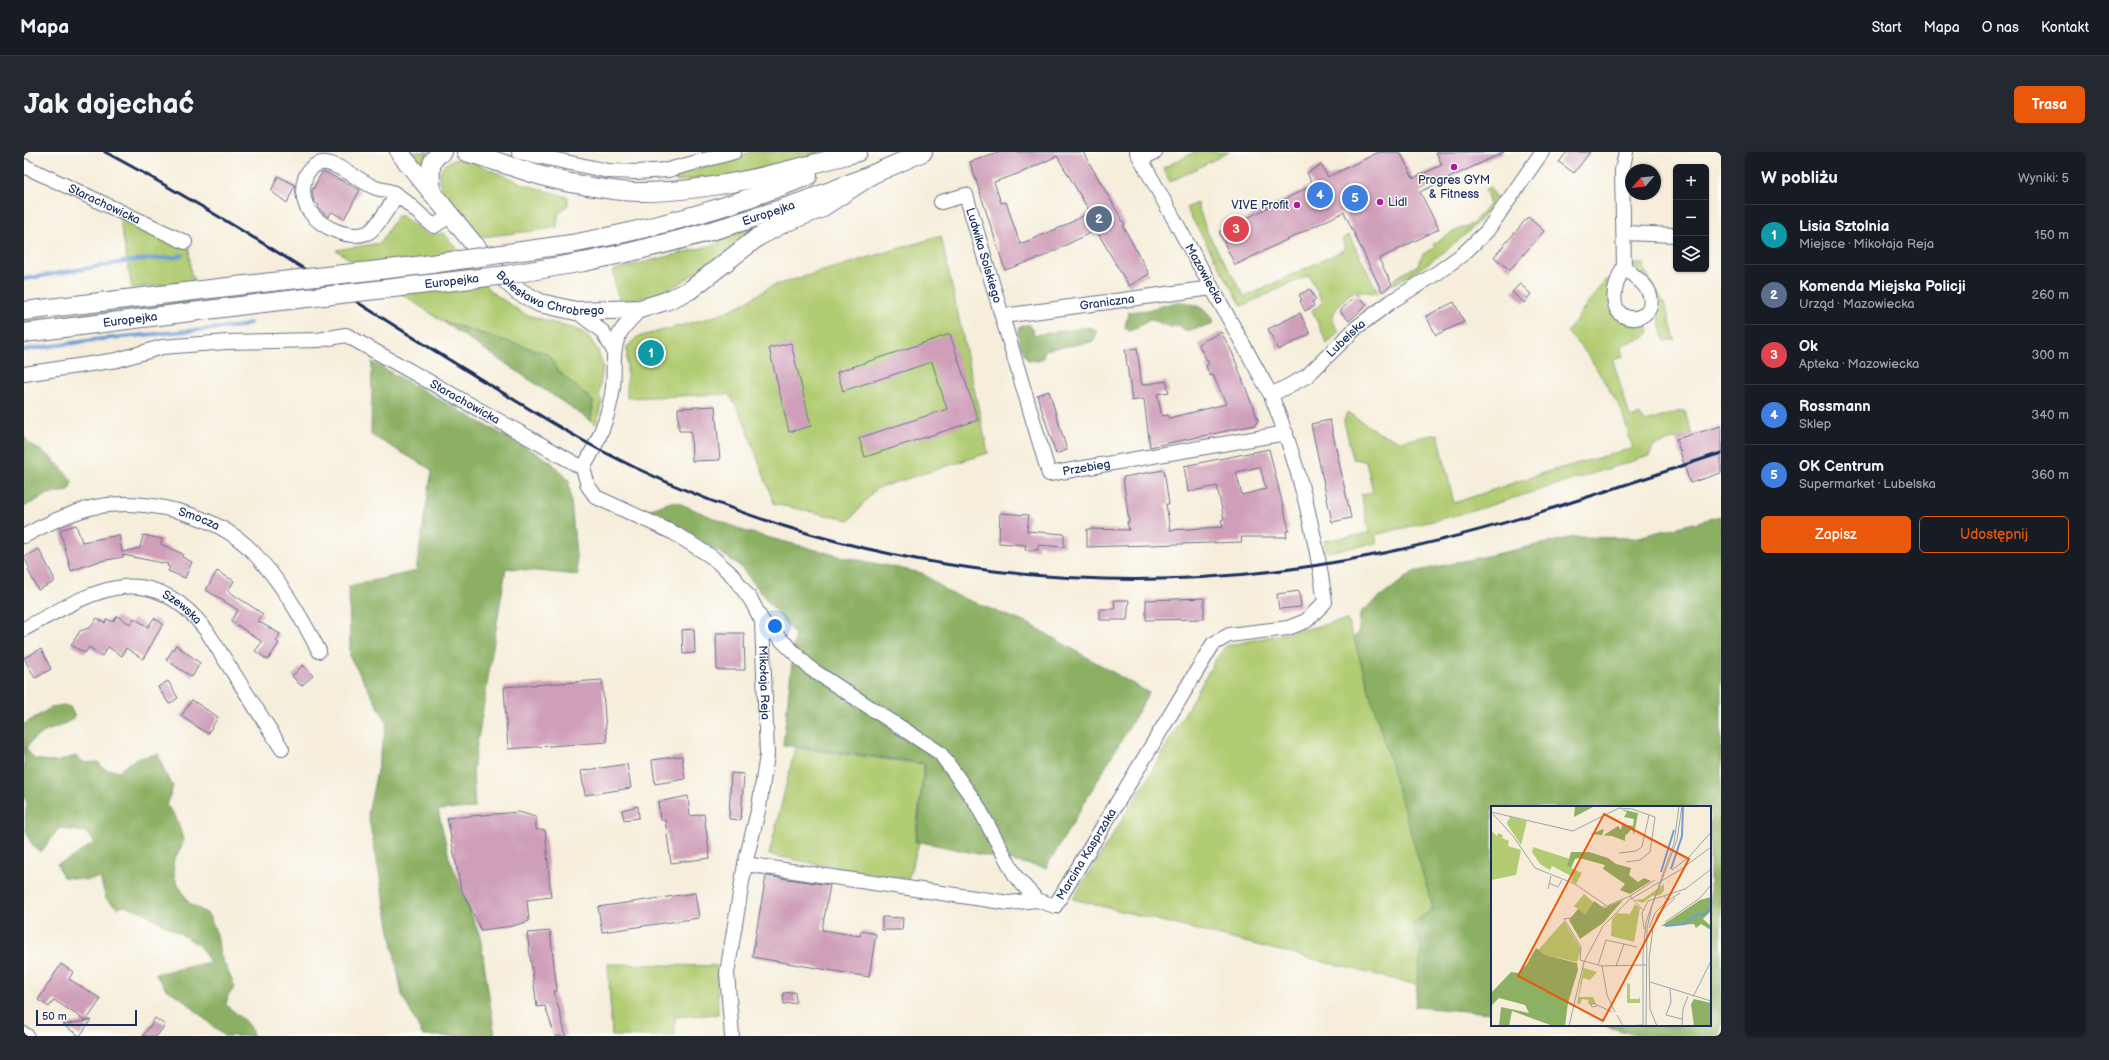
<!DOCTYPE html>
<html lang="pl">
<meta charset="utf-8">
<style>
body{margin:0;font-family:"Balsamiq Sans",sans-serif;background:#242831;color:#f1f3f6}
.controls{position:absolute;right:12px;top:12px;display:grid;overflow:hidden;border-radius:6px;box-shadow:0 1px 3px #0004}
.controls button{width:36px;height:36px;display:grid;place-items:center;padding:0;border:0;border-bottom:1px solid #363941;background:#171b24;color:#f1f3f6;font:20px sans-serif}
.compass{position:absolute;left:1601px;top:12px;width:36px;height:36px;border-radius:50%;background:#171b24;box-shadow:0 1px 3px #0004;rotate:242deg}
.scale{position:absolute;left:12px;bottom:10px;width:101px;box-sizing:border-box;padding-left:4px;border:2px solid #1b2f5e;border-top:0;font-size:11px;line-height:14px;white-space:nowrap;color:#1b2f5e;-webkit-text-stroke:3px #fdfcf7;paint-order:stroke}
.you{position:absolute;left:751px;top:474px;width:14px;height:14px;margin:-10px;border:3px solid #fff;border-radius:50%;background:#1a73e8;box-shadow:0 0 0 6px #1a73e833}
.badge{display:grid;place-items:center;width:26px;height:26px;border-radius:50%;background:#ea580c;color:#fff;font-size:13px;font-weight:700}
.pin{position:absolute;translate:-50% -50%;border:2px solid #fff;box-shadow:0 1px 4px #0006}
.list{margin:0;padding:0;list-style:none}
h2{display:flex;justify-content:space-between;align-items:center;height:52px;margin:0;padding:0 16px;font-size:17px}
h2 small{font-size:13px;font-weight:400;color:#9ea1a6}
.list li{display:grid;grid-template-columns:26px 1fr auto;gap:12px;align-items:center;box-sizing:border-box;height:60px;padding:0 16px;border-top:1px solid #363941}
.list b{display:block;font-size:15px;white-space:nowrap}
.list p{margin:0;font-size:13px;white-space:nowrap;color:#9ea1a6}
.list em{font-size:13px;font-style:normal;color:#9ea1a6}
.actions{display:flex;gap:8px;padding:12px 16px}
.actions a{flex:1;padding:9px 0;border:1px solid #ea580c;border-radius:6px;text-align:center;font-size:14px;color:#ea580c}
.actions .main{background:#ea580c;color:#fff}
.icon{flex:none;width:22px;height:22px;fill:none;stroke:currentColor;stroke-width:2;stroke-linecap:round;stroke-linejoin:round}
.map{position:relative;flex:none;width:1697px;height:884px;overflow:hidden;border-radius:6px}
header{display:flex;align-items:center;gap:24px;box-sizing:border-box;height:56px;padding:0 20px;background:#171b24;border-bottom:1px solid #363941}
header strong{font-size:19px}
nav{display:flex;gap:22px;margin-inline-start:auto;font-size:14px}
.intro{display:flex;align-items:center;justify-content:space-between;box-sizing:border-box;height:96px;padding:0 24px}
h1{margin:0;font-size:28px}
.button{padding:10px 18px;border-radius:6px;background:#ea580c;color:#fff;font-size:14px;font-weight:700}
main{display:flex;gap:24px;padding:0 24px}
aside{flex:1;background:#171b24;border-radius:6px;box-shadow:0 1px 3px #0004}
.map>svg:first-child{display:block}
.green{fill:#b1cc72;stroke:#667e68}
.forest{fill:#8cb064;stroke:#547061}
.lines{fill:none;stroke-linecap:round;stroke-linejoin:round}
.stream{stroke:#6d9fd7;stroke-width:4}
.building{fill:#cf9fb9;fill-rule:evenodd}
.minor-casing{stroke:#68728a;stroke-width:16}
.major-casing{stroke:#68728a;stroke-width:20}
.minor{stroke:#fff;stroke-width:14}
.major{stroke:#fff;stroke-width:18}
.rail{stroke:#1b2f5e;stroke-width:3}
.major-bridge-casing{stroke:#68728a;stroke-width:20;stroke-linecap:butt}
.major-bridge{stroke:#fff;stroke-width:18}
.poi-dot{fill:#b5179e;stroke:#fdfcf7;stroke-width:1.5}
.labels{text-anchor:middle;dominant-baseline:central;stroke-width:3;stroke-linejoin:round;paint-order:stroke}
.poi-label{font-size:12px;fill:#1b2f5e;stroke:#fdfcf7}
.street-label{font-size:12px;fill:#1b2f5e;stroke:#fdfcf7}
.inset-river{fill:none;stroke:#6d9fd7;stroke-width:2}
.inset-road{fill:none;stroke:#9ea2a9;stroke-width:1}
.view{fill:#e8590c;fill-opacity:0.15;stroke:#e8590c;stroke-width:2}
.inset-edge{fill:none;stroke:#1b2f5e;stroke-width:2}
</style>
<header>
<strong>Mapa</strong>
<nav><a>Start</a><a>Mapa</a><a>O nas</a><a>Kontakt</a></nav>
</header>
<div class="intro"><h1>Jak dojechać</h1><a class="button">Trasa</a></div>
<main>
<div class="map">
<svg width="1697" height="884" viewBox="0 0 1697 884">
<rect width="100%" height="100%" fill="#fdfcf7"/>
<filter id="ink" filterUnits="userSpaceOnUse"><feTurbulence type="fractalNoise" baseFrequency=".025" numOctaves="2"/><feDisplacementMap in="SourceGraphic" scale="8" xChannelSelector="R" yChannelSelector="G"/><feConvolveMatrix kernelMatrix="1 2 1 2 8 2 1 2 1" color-interpolation-filters="sRGB"/></filter>
<filter id="wash" filterUnits="userSpaceOnUse"><feTurbulence type="fractalNoise" baseFrequency=".012" numOctaves="4" result="noise"/><feDisplacementMap in="SourceGraphic" scale="16" xChannelSelector="R" yChannelSelector="G"/><feGaussianBlur stdDeviation="0.9" result="paint"/><feColorMatrix in="noise" values="0 0 0 0 0 0 0 0 0 0 0 0 0 0 0 0 0 1.4 0 .05"/><feComposite in="paint" operator="in"/></filter>
<g filter="url(#wash)">
<rect width="100%" height="100%" fill="#f6eedb"/>
<path class="green" d="M386 0H405L397 12H395Z
M727 0H796L771 10 710 25 652 29 650 20 689 13Z
M1170 0H1205L1146 30 1139 16Z
M438 6 502 33 544 45V53L534 63 533 76 457 85 419 40C409 21 418 9 438 6Z
M1466 35 1473 47C1443 87 1411 108 1369 133L1370 127 1394 113 1399 102 1411 96 1409 92 1431 79 1448 72 1466 52 1463 42 1460 38Z
M741 50 742 53 689 72 556 104 553 100Z
M1173 51 1184 82 1221 145 1322 97 1318 87 1325 83 1355 142C1348 141 1340 139 1333 139 1328 139 1324 144 1321 147 1310 158 1304 166 1315 179L1303 192 1288 158 1299 151 1285 123 1218 154 1162 56Z
M95 63 165 96 167 124H169L170 130 108 136Z
M373 64H378L403 83 420 81 466 139 500 162 557 179 565 185 573 197 579 214 575 243 578 250 572 272 567 269 569 249 535 220 524 202 418 169 312 98 356 91Z
M742 71 658 130 635 142 597 151 591 135 590 118 693 92 702 85Z
M917 84 964 301 851 337 826 368 750 352 720 269 705 242 603 246V195L613 185 685 166 717 153 748 134Z
M1609 112H1620L1621 120 1640 151 1651 187 1641 189 1631 153Z
M1585 127 1589 138 1588 145 1623 174 1625 179 1621 186 1600 192 1597 197 1599 205 1589 208 1606 266 1616 263 1622 270 1659 258 1661 259 1668 282 1630 294 1625 304 1445 360 1351 383 1353 391 1303 400 1300 389 1345 381 1337 342 1349 340 1342 309 1329 307 1320 269 1323 260 1355 281 1376 289 1414 282 1430 351 1516 322 1609 296 1597 257 1564 203 1543 180 1581 128Z
M218 142 233 143 0 172V168Z
M1323 468 1330 487 1410 757 1390 779 1397 793 1393 833 1049 747 1124 626 1192 507 1202 494Z
M771 596 900 612 891 690 895 691 884 727 830 719 745 703Z
M584 812 693 814 694 862 651 865V884H588Z"/>
<path class="forest" d="M1160 150C1174 153 1182 157 1189 169L1188 173 1160 179 1156 173 1147 175 1125 167 1112 177 1104 179 1101 176 1104 160 1123 158 1149 151Z
M418 169 524 202 535 220 569 249 567 269Z
M1000 173H1006L1011 183 1068 175 1073 180 1071 187 1067 190 1021 198 1019 206 1012 209 1004 208C999 198 992 188 995 176Z
M348 210 526 309 545 328 554 423 482 416 449 618 451 656 414 658 425 705 456 784 471 884H399L378 843 344 662 363 571 326 505 325 434 392 419 408 318 347 283Z
M0 284C5 293 15 297 24 303 33 311 41 319 48 329L45 339 24 342 0 355Z
M650 349 720 379 815 404 898 421 924 440 1007 473 1125 541 1022 716 892 689 901 611 759 593 771 483 714 412 657 376 620 359Z
M1697 364V884H1614L1579 873H1686V655H1468V861L1391 855 1397 793 1390 779 1389 771 1409 757 1330 487 1335 478 1336 461 1389 420 1550 385 1610 386Z
M40 553 46 555 51 565C32 580 17 575 2 596L10 607 32 610 51 604 61 611 74 610 80 617 95 619 111 607 134 602 142 623 149 634 143 654 151 663 160 689 149 710 151 727 165 751 184 762 193 782 196 802 211 835 204 844 202 853C210 860 228 872 229 884H200L157 846 142 837 131 822 186 810 175 793 119 760 101 754 94 756 82 747 76 725 63 728 39 725 33 712C50 707 55 699 70 691L62 680 35 676 17 700C0 690 0 670 3 652L0 644V572L28 555Z"/>
<g class="lines">
<path class="stream" d="M0 127 112 108 152 105 158 103
M0 198 77 187 219 174 226 171"/>
</g>
<g id="blocks">
<path class="building" d="M977 0H1059L1101 73 1099 74 1125 122 1105 134 1072 78 1018 105 981 118 946 10ZM1033 4 1066 60 1040 74 996 92 982 50 977 51 970 30 999 20Z
M1355 0H1376L1389 26 1418 13 1412 0H1480L1396 40 1415 77 1355 107 1368 133 1358 140 1320 60 1211 113 1195 80 1289 33 1283 21 1297 13 1304 25Z
M1543 0H1566L1550 21 1535 10Z
M298 20H301L336 38 320 67 308 60 304 65 294 56 295 53 290 50 288 39Z
M254 24 271 33 263 51 247 39Z
M1504 65 1520 79 1486 118 1470 105Z
M1496 132 1507 142 1500 151 1488 140Z
M1286 137 1292 148 1288 150 1290 154 1281 159 1276 149 1278 148 1275 143Z
M1333 143 1343 153 1325 169 1316 159Z
M1430 150 1440 170 1412 183 1402 164Z
M1276 161 1286 182 1254 198 1244 177Z
M1197 180 1208 200 1234 268 1231 273 1126 295 1120 247 1108 249 1101 198 1113 196 1118 233 1142 229 1145 240 1133 242 1138 264 1144 263 1145 266 1202 252 1189 223 1186 224 1182 214 1185 212 1174 192Z
M926 182 954 268 841 305 835 286 923 257 908 210 819 239 813 220Z
M767 191 787 274 765 280 745 196Z
M1025 239 1043 298 1032 302 1013 243Z
M691 254 696 308 668 309 667 279H655L654 256Z
M1306 268 1327 366 1308 370 1287 272Z
M1697 274V321L1666 331 1652 287Z
M1245 297 1265 378 1262 379 1263 385H1217L1218 390 1063 395V377L1105 378 1103 370H1105L1099 325 1140 318 1145 352H1142L1146 378 1199 375 1197 368 1200 367 1193 334 1164 340 1160 314ZM1236 315 1242 337 1218 343 1212 320Z
M976 361 1005 363 1003 379 1040 382V395L1014 393V398H1001L1002 393 975 391Z
M52 373 58 390 95 383 98 400 116 396 119 383 138 387 137 392 159 402 158 405 168 410 161 426 144 419 146 415 143 414 144 412 99 403V405L72 410 47 419 36 378Z
M15 397 30 426V430L14 438 4 418 6 417 0 405Z
M193 419 210 429 204 439 239 462 234 469 256 482 252 489 255 491 244 508 231 499 238 490 207 469 214 458 182 438Z
M1275 439 1277 455 1255 457 1253 442Z
M1180 446V467L1122 468V448Z
M1090 448H1105L1103 468H1076V457H1091Z
M93 464 106 472 110 466 124 475 130 466 139 472 119 507 102 496 98 504 84 495 78 504 65 495 61 501 47 493 56 479 67 475 73 466 81 471 83 467 89 470Z
M670 477 671 501 659 502 658 478Z
M692 481H720L721 518H693Z
M152 493 176 511 168 525 142 508Z
M17 497 27 517 11 526 0 506Z
M279 513 289 524 277 534 268 524Z
M578 528 583 590 484 597 480 535Z
M144 529 154 546 145 552 134 535Z
M168 548 194 565 184 582 157 564Z
M658 604 661 627 631 632 628 608Z
M603 612 607 636 561 643 557 619Z
M707 621 720 622 717 668 705 667Z
M664 644 666 664 680 662 686 706 647 711 641 668H636L634 650Z
M614 654 615 666 600 668 598 658Z
M495 660 512 665V678H521L527 745 503 748 505 769 489 774 457 778 437 737 423 666Z
M742 724 806 733 798 778 836 784 837 779 852 782 845 825 728 805Z
M671 741 675 766 578 780 574 755Z
M858 765 879 766 878 778H858Z
M526 779 533 839H530L542 884H531L521 854 513 855 503 781Z
M37 812 49 820 45 827 77 847 62 869 30 848 25 855 14 848Z
M771 840 772 851 760 852 759 841Z
M131 866 141 873 133 884H119Z
M67 868 56 884 39 873Z"/>
</g>
</g>
<g filter="url(#ink)">
<use href="#blocks" fill-opacity="0" stroke="#68728a" stroke-width="1"/>
<g class="lines">
<defs>
<g id="minor">
<path d="M495 0 584 19 613 20 644 18 710 0"/>
<path d="M1117 7 1131 0"/>
<path id="s1" d="M0 14 161 90"/>
<path d="M373 43C366 52 353 77 343 81 324 88 297 75 286 60 275 46 276 16 297 11 311 8 338 31 352 36 358 38 364 38 370 41 384 49 396 64 410 74L426 64"/>
<path id="s2" d="M917 50 942 43 1025 322 1262 281"/>
<path d="M1600 81 1651 83"/>
<path d="M1600 114C1607 124 1624 131 1626 144 1634 176 1566 179 1600 114L1598 19 1602 0"/>
<path id="s3" d="M616 157C610 165 601 172 596 181 587 197 591 218 589 235 585 265 574 291 559 316L564 334 572 345 650 381 688 405 708 423 727 448 738 469 743 603 735 655 721 712 703 821 708 884"/>
<path d="M552 159 579 180 590 199"/>
<path id="s4" d="M979 164 1188 136"/>
<path id="s5" d="M0 222 93 208 138 195 203 190 294 188 322 183 559 316"/>
<path id="s6" d="M1247 243 1283 224 1333 175 1368 149 1413 121 1439 102 1463 79 1518 0"/>
<path id="s7" d="M0 384C22 372 45 361 70 355 120 345 191 361 228 399 256 428 276 463 295 499"/>
<path id="s8" d="M738 469 787 517 916 601 952 651 992 725 1013 748 1031 754 1189 492 1205 483 1264 476 1282 469 1301 450C1292 382 1273 307 1247 243L1113 0"/>
<path id="s9" d="M0 477C68 440 123 403 182 478L258 597"/>
<path d="M721 712 985 751 1013 748"/>
<path d="M0 882 3 884"/>
</g>
<g id="major">
<path id="s10" d="M375 0 470 117 494 139 516 151 552 159 616 157 642 149 666 138 734 85 760 71 796 57 845 25"/>
<path d="M442 0C479 10 514 26 553 32 573 36 595 40 616 40 690 40 763 19 834 0"/>
<path d="M408 41C407 27 402 7 419 0"/>
<path d="M547 92C629 77 708 55 784 24"/>
<path id="s11" d="M560 110C676 87 791 50 899 0"/>
<path d="M0 159 212 134"/>
<path id="s12" d="M0 181 239 151"/>
</g>
</defs>
<use href="#minor" class="minor-casing"/>
<use href="#major" class="major-casing"/>
<use href="#minor" class="minor"/>
<use href="#major" class="major"/>
<path class="rail" d="M81 0C199 63 311 137 424 207 474 238 523 269 574 297 810 421 1085 456 1345 404 1465 381 1581 339 1697 301"/>
<defs>
<g id="major-bridge">
<path d="M212 134 400 113 547 92"/>
<path id="s13" d="M239 151 482 123 560 110"/>
</g>
</defs>
<use href="#major-bridge" class="major-bridge-casing"/>
<use href="#major-bridge" class="major-bridge"/>
</g>
</g>
<g class="poi-dot">
<circle cx="1430" cy="15" r="4"/>
<circle cx="1356" cy="50" r="4"/>
<circle cx="1273" cy="53" r="4"/>
</g>
<g class="labels">
<g class="poi-label">
<text x="1430" y="28">Progres GYM<tspan x="1430" dy="14">&amp; Fitness</tspan></text>
<text x="1364" y="50" text-anchor="start">Lidl</text>
<text x="1265" y="53" text-anchor="end">VIVE Profit</text>
</g>
<g class="street-label">
<text stroke="none"><textPath href="#s1" startOffset="89">Starachowicka</textPath></text>
<text stroke="none"><textPath href="#s11" startOffset="191">Europejka</textPath></text>
<text stroke="none"><textPath href="#s2" startOffset="89">Ludwika Solskiego</textPath></text>
<text transform="translate(1180 122) rotate(61)">Mazowiecka</text>
<text stroke="none"><textPath href="#s13" startOffset="190">Europejka</textPath></text>
<text stroke="none"><textPath href="#s10" startOffset="215">Bolesława Chrobrego</textPath></text>
<text stroke="none"><textPath href="#s4" startOffset="105">Graniczna</textPath></text>
<text stroke="none"><textPath href="#s12" startOffset="107">Europejka</textPath></text>
<text stroke="none"><textPath href="#s6" startOffset="95">Lubelska</textPath></text>
<text stroke="none"><textPath href="#s5" startOffset="462">Starachowicka</textPath></text>
<text stroke="none"><textPath href="#s2" startOffset="355">Przebieg</textPath></text>
<text stroke="none"><textPath href="#s7" startOffset="183">Smocza</textPath></text>
<text stroke="none"><textPath href="#s9" startOffset="173">Szewska</textPath></text>
<text stroke="none"><textPath href="#s3" startOffset="480">Mikołaja Reja</textPath></text>
<text stroke="none"><textPath href="#s8" startOffset="479">Marcina Kasprzaka</textPath></text>
</g>
</g>
<g transform="translate(1467 654)">
<rect width="220" height="220" fill="#f6eedb"/>
<path d="M19 11 36 15 30 39 16 18 17 14 20 15 18 14ZM0 25 6 30 7 27 12 29 11 32 18 35 17 40 30 44 25 69 0 74V46L11 49 0 46ZM42 41 79 53 76 60 91 67 85 78 80 75 82 71 61 60 59 64 49 58 41 46ZM173 78V85L169 89 161 90 152 97 143 94 152 93ZM93 88 102 96 94 108 83 100ZM144 98 149 102 143 136 120 130 121 113 126 107 139 108ZM73 115 90 143 86 156 54 149 47 144ZM93 157V162L106 166 99 174 92 172 88 191H102L105 198 98 199 97 194 91 193 89 198H86ZM136 177 139 178V193H148L149 190V197H136Z" fill="#b1cc72"/>
<path d="M84 0H102V1L83 11ZM129 3 147 7 143 29 141 23 134 30V35L121 30 99 28 113 23 111 29H113L127 20 130 24 131 18 142 20 143 13 133 11 136 6ZM80 46H98L117 52 125 58 140 62 138 69 147 76 153 72 160 75 139 88 129 84 134 78 112 63 114 59 88 52 84 53 80 62 76 60ZM220 91V105L212 113 220 120V124L210 118 205 122 203 118 170 120 209 94ZM132 94 112 117 89 133 78 114 87 103 94 108 103 95 113 102ZM45 142 54 149 86 157 87 164 77 197 74 220H62L21 205 18 220H8L10 201 38 207 34 199 8 192 0 200V187L20 166 27 167 36 158ZM203 193 220 197V220H203L200 198Z" fill="#8cb064"/>
<path class="inset-river" d="M180 63 191 30 192 1M170 66 183 24M174 120 194 118 204 110 214 108 220 102"/>
<path class="inset-road" d="M0 6 82 25 128 2 141 3 164 11 159 46 149 54 135 56M2 8 22 30 44 62 84 78 116 100 139 90 164 74M128 47 145 45 151 41 158 9M181 64 198 51 220 26M58 77 67 81 71 74M57 83 60 70M193 84 220 63M139 90 152 104M173 97 189 87M114 100 94 110 73 113 90 141 89 154 111 160 155 159M174 116 209 92 220 79M158 122 164 107 177 94 173 90M153 123 151 107 157 95 194 83M107 159 115 134 146 141M111 160 116 189 124 206M125 160 133 138M159 176 220 195M179 183 180 196 175 209 191 213M202 191 220 155M106 200 101 201 100 198 102 197 121 206M126 209 132 220M78 220 93 156 112 120 138 94 189 64 220 41M136 220 152 219M152 220V148L155 116 183 37 188 0M155 220 156 122 161 100 186 34 191 0M166 220 159 203 158 153 162 122 167 108 184 92M191 220 192 203 197 190"/>
<path class="view" d="M113 8 198 53 112 215 27 170Z"/>
<rect width="220" height="220" class="inset-edge"/>
</g>
</svg>
<div class="controls">
<button>+</button>
<button>−</button>
<button><svg class="icon" aria-label="layers" viewBox="0 0 24 24"><path d="M12 4l9 5-9 5-9-5zM3 14l9 5 9-5"/></svg></button>
</div>
<svg class="compass" viewBox="-18 -18 36 36"><path d="M0-13l5 13h-10z" fill="#e53935"/><path d="M0 13l5-13h-10z" fill="#9ea1a6"/></svg>
<div class="scale">50 m</div>
<div class="you"></div>
<div class="pin badge" style="left:627px;top:201px;background:#0f9aa8">1</div>
<div class="pin badge" style="left:1075px;top:67px;background:#5c6f8a">2</div>
<div class="pin badge" style="left:1212px;top:77px;background:#e0444e">3</div>
<div class="pin badge" style="left:1296px;top:43px;background:#3f7fe0">4</div>
<div class="pin badge" style="left:1331px;top:46px;background:#3f7fe0">5</div>
</div>
<aside>
<h2>W pobliżu<small>Wyniki: 5</small></h2>
<ul class="list">
<li><span class="badge" style="background:#0f9aa8">1</span><div><b>Lisia Sztolnia</b><p>Miejsce · Mikołaja Reja</p></div><em>150 m</em></li>
<li><span class="badge" style="background:#5c6f8a">2</span><div><b>Komenda Miejska Policji</b><p>Urząd · Mazowiecka</p></div><em>260 m</em></li>
<li><span class="badge" style="background:#e0444e">3</span><div><b>Ok</b><p>Apteka · Mazowiecka</p></div><em>300 m</em></li>
<li><span class="badge" style="background:#3f7fe0">4</span><div><b>Rossmann</b><p>Sklep</p></div><em>340 m</em></li>
<li><span class="badge" style="background:#3f7fe0">5</span><div><b>OK Centrum</b><p>Supermarket · Lubelska</p></div><em>360 m</em></li>
</ul>
<div class="actions"><a class="main">Zapisz</a><a>Udostępnij</a></div>
</aside>
</main>
